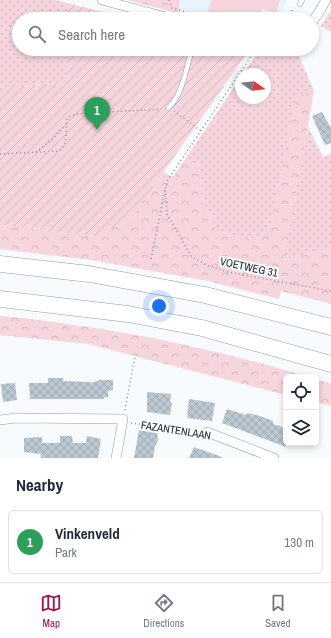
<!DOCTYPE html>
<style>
body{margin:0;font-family:"Archivo Narrow",sans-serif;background:#f2f2f3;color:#1f2937}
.controls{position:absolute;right:12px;bottom:12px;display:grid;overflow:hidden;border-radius:6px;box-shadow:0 2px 6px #0003}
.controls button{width:36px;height:36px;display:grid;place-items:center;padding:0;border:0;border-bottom:1px solid #e0e1e3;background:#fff;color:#1f2937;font:20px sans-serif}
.compass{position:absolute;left:235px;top:68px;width:36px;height:36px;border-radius:50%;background:#fff;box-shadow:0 2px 6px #0003;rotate:105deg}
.you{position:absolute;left:159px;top:306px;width:14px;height:14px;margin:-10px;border:3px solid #fff;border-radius:50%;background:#1a73e8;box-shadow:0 0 0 6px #1a73e833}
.badge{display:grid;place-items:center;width:26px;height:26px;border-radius:50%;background:#a31153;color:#fff;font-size:13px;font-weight:700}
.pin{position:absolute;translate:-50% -33px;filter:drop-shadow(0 1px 2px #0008)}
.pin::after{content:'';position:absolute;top:21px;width:14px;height:12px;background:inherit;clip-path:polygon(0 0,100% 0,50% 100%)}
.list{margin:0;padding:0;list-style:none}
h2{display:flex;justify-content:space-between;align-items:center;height:52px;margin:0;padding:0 16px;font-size:17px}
h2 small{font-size:13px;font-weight:400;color:#747a83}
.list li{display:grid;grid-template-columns:26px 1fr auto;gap:12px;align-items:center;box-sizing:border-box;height:64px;margin:0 8px 8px;padding:0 8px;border:1px solid #e0e1e3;border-radius:6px}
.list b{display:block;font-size:15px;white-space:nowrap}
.list p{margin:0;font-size:13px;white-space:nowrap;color:#747a83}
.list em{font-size:13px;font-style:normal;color:#747a83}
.icon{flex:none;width:22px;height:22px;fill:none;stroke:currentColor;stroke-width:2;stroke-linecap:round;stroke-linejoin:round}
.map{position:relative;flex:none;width:331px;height:458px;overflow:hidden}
.search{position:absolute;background:#fff;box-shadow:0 2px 6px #0003;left:12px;right:12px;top:12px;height:44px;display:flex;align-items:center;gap:10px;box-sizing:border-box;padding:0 14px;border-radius:22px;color:#747a83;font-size:15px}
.sheet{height:124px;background:#fff}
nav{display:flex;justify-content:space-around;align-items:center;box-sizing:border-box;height:56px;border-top:1px solid #e0e1e3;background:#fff;font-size:11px;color:#747a83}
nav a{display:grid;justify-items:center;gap:2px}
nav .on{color:#a31153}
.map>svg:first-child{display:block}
.built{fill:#e8f4fe}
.grass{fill:url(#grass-dots)}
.forest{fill:url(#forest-crowns)}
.garden{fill:url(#garden-furrows)}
.pitch{fill:#f6d5dd}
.building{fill:url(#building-cross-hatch)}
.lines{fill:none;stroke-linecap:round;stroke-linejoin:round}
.lane-casing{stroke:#929ea8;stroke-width:5.5}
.street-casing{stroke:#929ea8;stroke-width:10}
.highway-casing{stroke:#929ea8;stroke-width:17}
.path{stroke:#8c9093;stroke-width:1.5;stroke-dasharray:1 3;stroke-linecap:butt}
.lane{stroke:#fff;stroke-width:4.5}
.street{stroke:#fff;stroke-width:9}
.highway{stroke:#fff;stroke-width:16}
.labels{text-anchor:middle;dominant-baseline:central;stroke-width:4;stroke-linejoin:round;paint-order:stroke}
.street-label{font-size:11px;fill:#22272b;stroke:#f8fbfd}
</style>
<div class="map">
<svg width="331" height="458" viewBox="0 0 331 458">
<defs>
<pattern id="grass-dots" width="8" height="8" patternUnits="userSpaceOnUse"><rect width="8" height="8" fill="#f6d5dd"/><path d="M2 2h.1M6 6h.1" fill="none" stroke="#d3b7be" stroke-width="1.8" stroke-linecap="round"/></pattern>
<pattern id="forest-crowns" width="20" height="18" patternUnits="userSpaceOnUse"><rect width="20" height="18" fill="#f6d5dd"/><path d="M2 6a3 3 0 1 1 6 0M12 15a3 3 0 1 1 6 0" fill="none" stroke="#d3b7be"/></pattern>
<pattern id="garden-furrows" width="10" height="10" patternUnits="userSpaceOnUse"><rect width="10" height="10" fill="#f6d5dd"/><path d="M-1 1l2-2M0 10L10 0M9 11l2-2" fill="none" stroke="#d3b7be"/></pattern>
<pattern id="building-cross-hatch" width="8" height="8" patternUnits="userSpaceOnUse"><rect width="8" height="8" fill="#bbc8d2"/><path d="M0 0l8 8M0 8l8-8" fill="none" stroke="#a0acb4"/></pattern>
</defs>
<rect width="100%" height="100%" fill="#f8fbfd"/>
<path class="built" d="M128 0H287L277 19H201Z"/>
<path class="grass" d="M0 0H56L67 3V19H19V49H67L66 82 0 88Z
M331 10V32L321 26Z
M260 49H296L314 91 295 97 273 219 262 237 243 239 217 230 203 202 199 165 185 159 241 77V98H265V74H243Z
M308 127 323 157 331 154V248L283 260Z"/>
<path class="forest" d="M127 0H180L178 13Z
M314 91 284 260 331 248V304L281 291 279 299 208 281 91 260 0 249V225L95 236 129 221 163 172 173 177 185 159 199 165 203 202 217 230 243 239 262 237 273 219 295 97Z
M0 316C27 318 54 322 81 326 158 337 235 355 309 377H286V395L88 344 0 335Z
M316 379 331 384V406L316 402Z"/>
<path class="garden" d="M67 3 131 19H67Z
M67 49H250L129 221 95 236 0 225V88L66 82Z"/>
<path class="pitch" d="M211 0H280L276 13 262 9 259 19H224L207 15Z"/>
<path class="building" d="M322 112 331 128V143L325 145 312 116Z
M48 378H63V381L90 382V383L100 380H113V390L108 391V397H104V399H30L29 383H48Z
M15 383 17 400 3 402 1 384Z
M147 392 171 394 170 402 172 403 170 415 147 412Z
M189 399 215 403 212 421 187 418Z
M227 409 246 415 247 413 260 416 273 421V424L286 428V447L222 423Z
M139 430 157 433 158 441 155 446 153 458H134Z
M60 436H72L73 443H86L87 436 101 439 98 458H41V454L24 452V438L42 437V443H60Z
M194 447 222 457V458H189Z"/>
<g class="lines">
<defs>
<path id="lane" d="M300 4 302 0
M168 108C183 95 186 68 192 49"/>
<path id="street" d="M102 0 173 19
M312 22 318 14 326 0
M0 420 16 418 123 419 116 458
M207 432 274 458"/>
<path id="highway" d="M0 264 89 274 205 295 331 327
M0 299 128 314 202 328 331 364"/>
</defs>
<use href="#lane" class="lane-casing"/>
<use href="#street" class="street-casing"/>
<use href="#highway" class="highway-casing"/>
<path class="path" d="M169 0 172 8 211 19
M283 19 295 8
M174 111 201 131
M36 152 53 139 65 125
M0 154 58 151C69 145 65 131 67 120L70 116 76 114 161 109
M165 190 167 214 191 256 206 265 228 272 331 291
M151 259 167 181 256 49
M125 410 135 356
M131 423 199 431"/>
<use href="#lane" class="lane"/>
<use href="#street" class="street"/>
<use href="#highway" class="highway"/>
</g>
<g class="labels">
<g class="street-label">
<text transform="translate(249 267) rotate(12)">VOETWEG 31</text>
<text transform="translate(176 430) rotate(9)">FAZANTENLAAN</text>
</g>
</g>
</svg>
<div class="controls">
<button><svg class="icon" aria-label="locate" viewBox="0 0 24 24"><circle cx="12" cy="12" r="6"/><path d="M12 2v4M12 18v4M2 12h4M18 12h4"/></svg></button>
<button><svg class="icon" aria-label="layers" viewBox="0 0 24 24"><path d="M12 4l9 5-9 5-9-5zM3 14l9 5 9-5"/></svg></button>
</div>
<svg class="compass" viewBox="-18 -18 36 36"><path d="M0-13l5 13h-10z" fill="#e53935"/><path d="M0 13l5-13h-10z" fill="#747a83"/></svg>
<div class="you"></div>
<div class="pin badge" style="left:97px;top:130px;background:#2e9e5b">1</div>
<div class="search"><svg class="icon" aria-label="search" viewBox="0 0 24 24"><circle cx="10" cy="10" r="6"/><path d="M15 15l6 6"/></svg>Search here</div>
</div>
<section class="sheet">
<h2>Nearby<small></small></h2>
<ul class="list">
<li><span class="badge" style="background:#2e9e5b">1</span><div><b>Vinkenveld</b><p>Park</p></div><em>130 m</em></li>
</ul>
</section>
<nav>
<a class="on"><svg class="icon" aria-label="map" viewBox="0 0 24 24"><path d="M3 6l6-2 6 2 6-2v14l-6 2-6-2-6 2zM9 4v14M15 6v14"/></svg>Map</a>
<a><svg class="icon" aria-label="directions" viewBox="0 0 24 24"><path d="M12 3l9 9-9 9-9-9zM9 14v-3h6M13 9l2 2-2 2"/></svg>Directions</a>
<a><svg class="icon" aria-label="saved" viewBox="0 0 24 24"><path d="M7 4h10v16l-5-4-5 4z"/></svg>Saved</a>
</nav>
